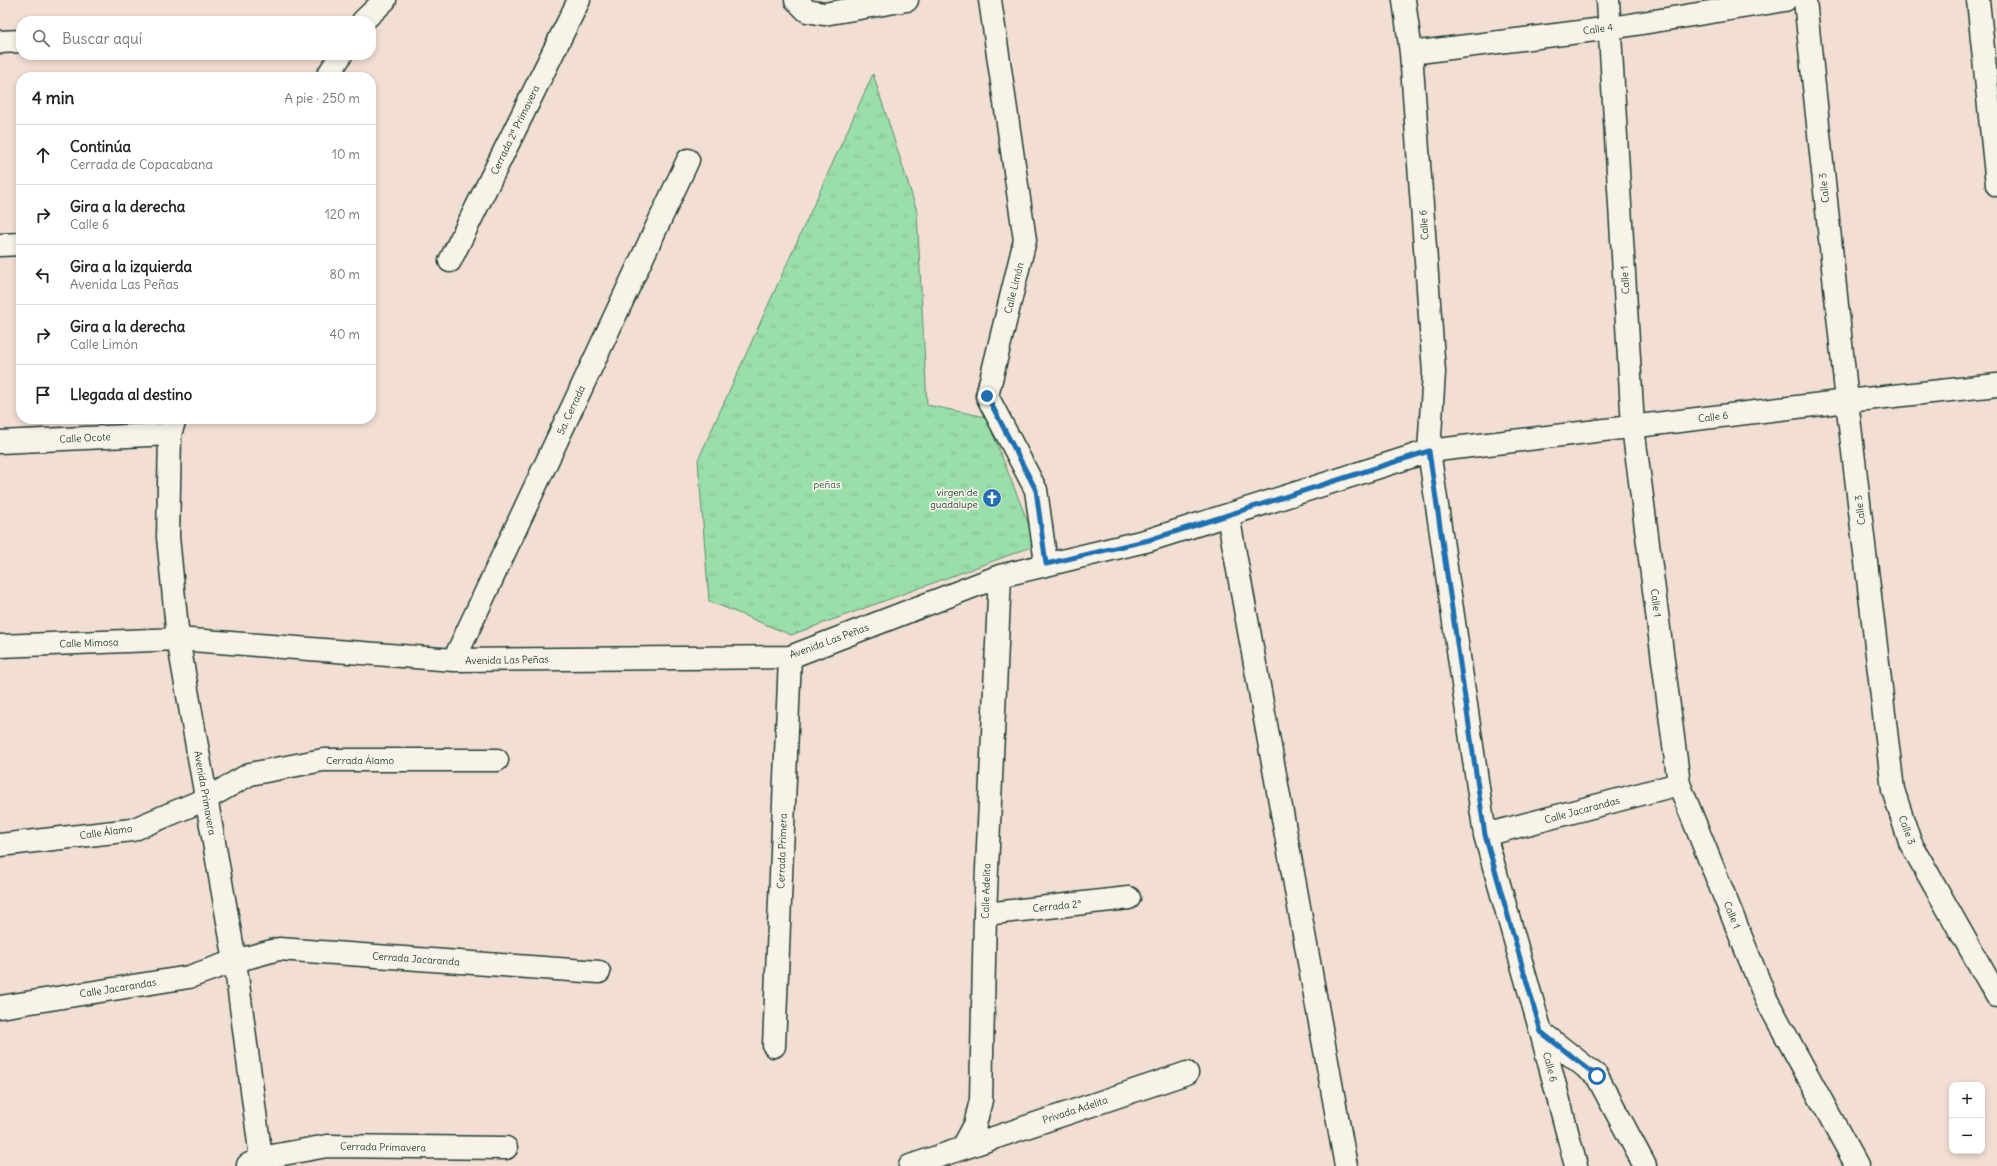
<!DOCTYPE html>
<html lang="es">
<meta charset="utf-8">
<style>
body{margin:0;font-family:Delius,sans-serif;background:#f2f2f2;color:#222}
.controls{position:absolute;right:12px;bottom:12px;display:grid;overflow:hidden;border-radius:8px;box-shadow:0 2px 6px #0003}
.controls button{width:36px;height:36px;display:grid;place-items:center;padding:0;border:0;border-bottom:1px solid #e0e0e0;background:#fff;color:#222;font:20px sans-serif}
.stop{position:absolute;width:12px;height:12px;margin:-9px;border:3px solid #1f6fb2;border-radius:50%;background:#fff}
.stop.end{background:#1f6fb2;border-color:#fff;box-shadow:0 1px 4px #0008}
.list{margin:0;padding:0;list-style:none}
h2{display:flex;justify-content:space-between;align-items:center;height:52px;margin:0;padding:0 16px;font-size:17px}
h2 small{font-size:13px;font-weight:400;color:#767676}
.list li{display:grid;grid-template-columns:26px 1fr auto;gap:12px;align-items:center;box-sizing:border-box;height:60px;padding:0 16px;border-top:1px solid #e0e0e0}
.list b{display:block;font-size:15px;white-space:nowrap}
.list p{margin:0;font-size:13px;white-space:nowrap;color:#767676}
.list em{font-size:13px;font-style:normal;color:#767676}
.icon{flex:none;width:22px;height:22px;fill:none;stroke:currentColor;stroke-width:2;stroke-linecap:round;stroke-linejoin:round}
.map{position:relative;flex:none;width:1997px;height:1166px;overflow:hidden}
.search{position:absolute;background:#fff;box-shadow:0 2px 6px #0003;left:16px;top:16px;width:360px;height:44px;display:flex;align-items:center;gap:10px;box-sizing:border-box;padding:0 14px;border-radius:16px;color:#767676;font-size:15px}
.panel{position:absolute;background:#fff;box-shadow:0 2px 6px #0003;left:16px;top:72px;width:360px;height:352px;border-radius:16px}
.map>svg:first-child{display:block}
.park{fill:url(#park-tufts);stroke:#5c8e6e}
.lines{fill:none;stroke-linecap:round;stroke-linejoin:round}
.minor-casing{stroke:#1f3d34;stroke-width:25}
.minor{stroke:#f7f3e8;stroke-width:22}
.route{stroke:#1f6fb2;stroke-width:5}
.labels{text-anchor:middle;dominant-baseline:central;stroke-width:3.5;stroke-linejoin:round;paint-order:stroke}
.street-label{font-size:10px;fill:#1f3d34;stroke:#f7f3e8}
.park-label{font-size:10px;fill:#385d4b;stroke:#f7f3e8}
.poi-label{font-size:10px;fill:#1f3d34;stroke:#f7f3e8;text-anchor:end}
</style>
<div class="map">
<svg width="1997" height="1166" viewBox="0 0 1997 1166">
<defs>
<pattern id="park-tufts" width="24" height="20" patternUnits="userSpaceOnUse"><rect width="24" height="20" fill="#9adea9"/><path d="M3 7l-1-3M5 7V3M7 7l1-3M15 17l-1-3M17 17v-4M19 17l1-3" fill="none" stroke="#84bf92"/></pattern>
</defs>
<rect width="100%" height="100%" fill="#f2ded3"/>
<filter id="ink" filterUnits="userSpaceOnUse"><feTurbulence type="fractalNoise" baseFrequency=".025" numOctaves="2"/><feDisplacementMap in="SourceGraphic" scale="8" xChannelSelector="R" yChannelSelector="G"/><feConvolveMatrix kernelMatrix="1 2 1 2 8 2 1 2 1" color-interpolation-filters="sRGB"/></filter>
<g filter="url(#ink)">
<path class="park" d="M873 74 917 211 927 405 986 417 1037 545 791 635 709 601 698 460Z"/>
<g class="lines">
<defs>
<path id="minor" d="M796 0 807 11 824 14 907 0
M990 0 1025 240 987 396 1036 490 1046 563
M1404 0 1411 53 1434 372 1429 451 1485 835 1541 1032 1576 1166
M1608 0 1633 427 1679 784 1766 999 1857 1166
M1805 0 1847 401 1893 790 1910 842 1997 996
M1978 0 1997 185
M363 21 385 0
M0 42 21 41
M1411 53 1611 28 1785 0
M327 77 341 55
M0 245 21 244
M450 261 579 0
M175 419 170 434 168 537 178 639 235 961 262 1166
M0 442 170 434
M1228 515 1346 1166
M0 646 178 639 454 660 790 657 1000 576 1149 540 1429 451 1847 401 1997 385
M454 660 688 160
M1485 835 1679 784
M0 845 132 830 206 799 250 774 323 760H497
M985 914 1129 898
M0 1007 189 977 235 961 279 949 599 972
M1541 1032 1597 1076 1645 1166
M774 1046 790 657
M963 1147 975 1125 981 1100 985 914 1000 576
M248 1165 261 1158 327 1146 506 1148
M910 1166 1187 1073"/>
</defs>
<use href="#minor" class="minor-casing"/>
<use href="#minor" class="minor"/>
</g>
</g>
<g class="lines" filter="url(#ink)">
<path class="route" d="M987 396 1036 490 1046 564 1149 540 1429 451 1485 835 1541 1032 1597 1076"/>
</g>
<defs>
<symbol id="church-disc" viewBox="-11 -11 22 22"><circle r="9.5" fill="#1f6fb2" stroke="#f7f3e8"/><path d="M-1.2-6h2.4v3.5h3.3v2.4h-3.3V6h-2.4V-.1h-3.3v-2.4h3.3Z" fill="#fff"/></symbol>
</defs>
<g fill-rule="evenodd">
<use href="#church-disc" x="981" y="487" width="22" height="22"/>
</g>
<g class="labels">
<g class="street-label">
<text transform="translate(1598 29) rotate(-8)">Calle 4</text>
<text transform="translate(515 130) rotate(-64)">Cerrada 2ª Primavera</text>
<text transform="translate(1824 188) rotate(-96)">Calle 3</text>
<text transform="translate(1424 225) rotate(-94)">Calle 6</text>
<text transform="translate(1625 280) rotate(-93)">Calle 1</text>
<text transform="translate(1014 288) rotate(-76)">Calle Limón</text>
<text transform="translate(571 410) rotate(-65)">5a. Cerrada</text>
<text transform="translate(1713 417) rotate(-7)">Calle 6</text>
<text transform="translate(85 438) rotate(-3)">Calle Ocote</text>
<text transform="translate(1860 510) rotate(-97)">Calle 3</text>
<text transform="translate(1656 603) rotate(83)">Calle 1</text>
<text transform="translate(829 641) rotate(-20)">Avenida Las Peñas</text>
<text transform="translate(89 643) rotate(-2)">Calle Mimosa</text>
<text transform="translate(507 660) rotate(-1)">Avenida Las Peñas</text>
<text x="360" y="760">Cerrada Álamo</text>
<text transform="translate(205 793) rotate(80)">Avenida Primavera</text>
<text transform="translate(1582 810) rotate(-15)">Calle Jacarandas</text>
<text transform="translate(1907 830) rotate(70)">Calle 3</text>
<text transform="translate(106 832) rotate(-8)">Calle Álamo</text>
<text transform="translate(782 851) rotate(-88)">Cerrada Primera</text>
<text transform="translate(986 891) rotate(-88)">Calle Adelita</text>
<text transform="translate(1057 906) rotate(-6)">Cerrada 2ª</text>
<text transform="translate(1732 915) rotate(68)">Calle 1</text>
<text transform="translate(416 959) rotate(4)">Cerrada Jacaranda</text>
<text transform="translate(118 988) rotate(-9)">Calle Jacarandas</text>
<text transform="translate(1550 1067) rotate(75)">Calle 6</text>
<text transform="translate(1075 1110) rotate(-18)">Privada Adelita</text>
<text transform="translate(383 1147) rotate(1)">Cerrada Primavera</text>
</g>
<g class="park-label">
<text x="827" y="484">peñas</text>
</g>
<g class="poi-label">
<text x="978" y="492">virgen de<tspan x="978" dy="12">guadalupe</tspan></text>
</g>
</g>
</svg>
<div class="controls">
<button>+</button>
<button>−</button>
</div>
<div class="stop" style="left:1597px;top:1076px"></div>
<div class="stop end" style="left:987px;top:396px"></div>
<div class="search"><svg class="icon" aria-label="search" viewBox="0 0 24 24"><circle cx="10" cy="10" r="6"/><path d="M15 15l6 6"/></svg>Buscar aquí</div>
<section class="panel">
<h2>4 min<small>A pie · 250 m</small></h2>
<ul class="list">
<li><svg class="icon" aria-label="ahead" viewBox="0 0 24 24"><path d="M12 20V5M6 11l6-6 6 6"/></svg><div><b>Continúa</b><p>Cerrada de Copacabana</p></div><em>10 m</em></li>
<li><svg class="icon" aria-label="right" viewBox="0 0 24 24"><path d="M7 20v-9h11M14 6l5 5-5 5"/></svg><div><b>Gira a la derecha</b><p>Calle 6</p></div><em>120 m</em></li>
<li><svg class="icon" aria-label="left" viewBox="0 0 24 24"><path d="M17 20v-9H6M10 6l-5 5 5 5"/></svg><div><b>Gira a la izquierda</b><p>Avenida Las Peñas</p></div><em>80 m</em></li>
<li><svg class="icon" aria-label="right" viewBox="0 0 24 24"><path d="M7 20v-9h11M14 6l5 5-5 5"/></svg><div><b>Gira a la derecha</b><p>Calle Limón</p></div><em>40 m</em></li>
<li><svg class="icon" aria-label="arrive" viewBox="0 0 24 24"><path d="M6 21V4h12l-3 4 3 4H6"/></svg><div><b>Llegada al destino</b></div></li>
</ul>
</section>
</div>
